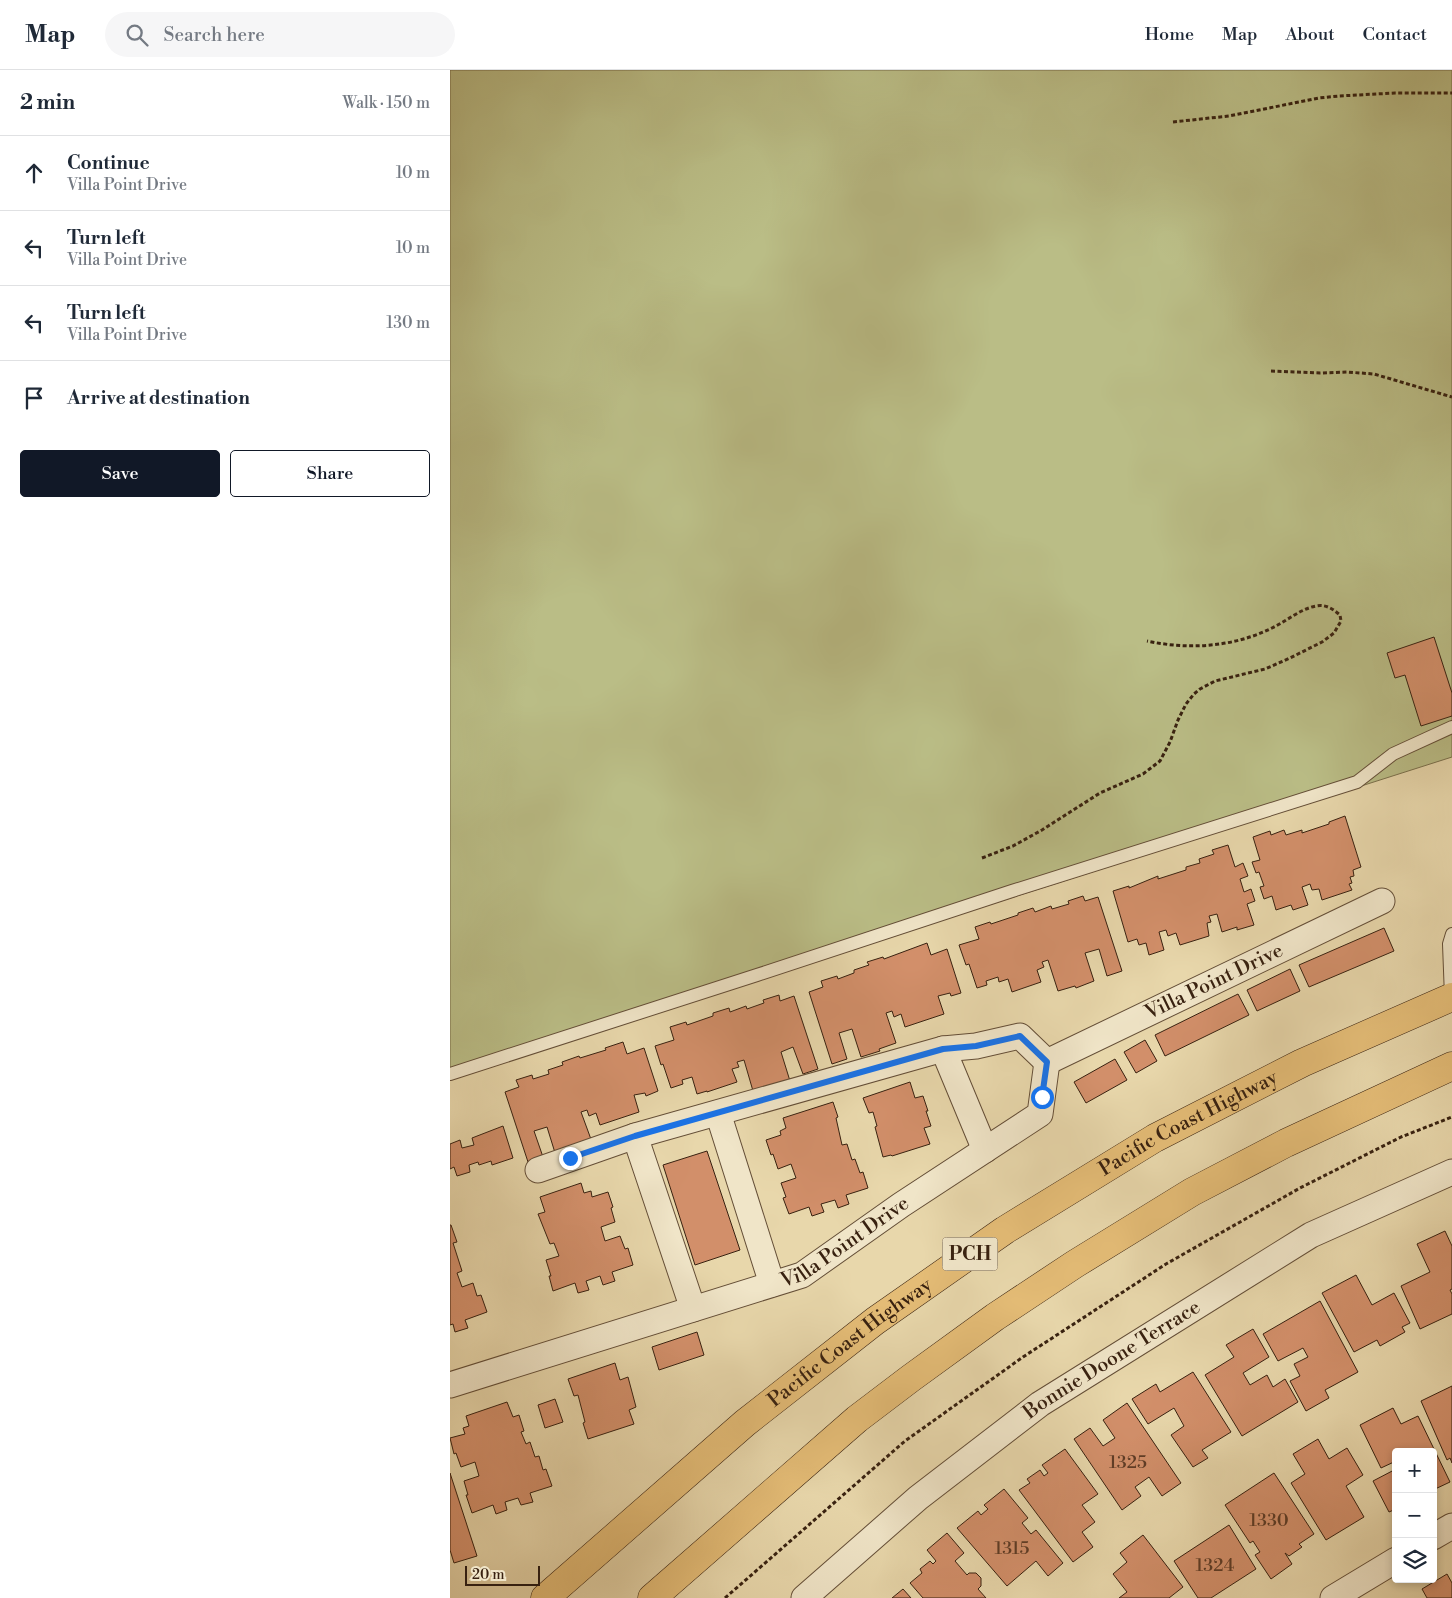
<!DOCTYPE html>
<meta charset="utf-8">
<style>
body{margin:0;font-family:"Libre Bodoni",serif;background:#f6f6f7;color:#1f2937}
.controls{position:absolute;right:15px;bottom:15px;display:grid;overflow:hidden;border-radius:5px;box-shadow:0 2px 8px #0003}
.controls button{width:45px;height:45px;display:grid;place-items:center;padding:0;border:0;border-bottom:1px solid #e0e1e3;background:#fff;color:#1f2937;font:25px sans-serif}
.scale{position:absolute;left:15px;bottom:12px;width:75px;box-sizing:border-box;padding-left:5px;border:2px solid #382110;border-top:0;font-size:14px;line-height:18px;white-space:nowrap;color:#382110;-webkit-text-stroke:4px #f0e5c8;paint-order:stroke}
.stop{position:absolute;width:15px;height:15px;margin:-11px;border:4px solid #1a73e8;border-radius:50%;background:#fff}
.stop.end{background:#1a73e8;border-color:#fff;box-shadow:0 1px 5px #0008}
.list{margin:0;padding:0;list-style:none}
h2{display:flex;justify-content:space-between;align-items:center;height:65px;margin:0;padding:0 20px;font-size:21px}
h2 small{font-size:16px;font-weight:400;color:#747a83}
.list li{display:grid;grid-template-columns:32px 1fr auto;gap:15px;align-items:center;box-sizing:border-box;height:75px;padding:0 20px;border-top:1px solid #e0e1e3}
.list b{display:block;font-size:19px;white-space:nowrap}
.list p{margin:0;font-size:16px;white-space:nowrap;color:#747a83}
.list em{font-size:16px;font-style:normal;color:#747a83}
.actions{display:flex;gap:10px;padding:15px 20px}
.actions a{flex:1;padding:11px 0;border:1px solid #111827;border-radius:5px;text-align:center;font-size:18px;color:#111827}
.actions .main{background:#111827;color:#fff}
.icon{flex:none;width:28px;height:28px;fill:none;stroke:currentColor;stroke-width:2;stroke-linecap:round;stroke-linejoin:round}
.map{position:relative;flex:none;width:1002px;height:1528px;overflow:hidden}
header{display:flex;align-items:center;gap:30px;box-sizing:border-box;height:70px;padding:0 25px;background:#fff;border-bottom:1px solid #e0e1e3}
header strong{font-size:24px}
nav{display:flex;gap:28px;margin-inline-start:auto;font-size:18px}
.search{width:350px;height:45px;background:#f6f6f7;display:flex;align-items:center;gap:12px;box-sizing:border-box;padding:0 18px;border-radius:28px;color:#747a83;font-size:19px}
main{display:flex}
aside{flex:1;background:#fff}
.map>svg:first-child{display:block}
.green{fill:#babd86;stroke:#796f4b}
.building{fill:#d28f6a;stroke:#382110}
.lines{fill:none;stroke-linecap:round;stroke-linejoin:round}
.lane-casing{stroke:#644e37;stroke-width:14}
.street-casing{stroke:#644e37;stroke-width:27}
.highway-casing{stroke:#382110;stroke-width:29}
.path{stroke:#382110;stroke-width:3;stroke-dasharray:4 2.5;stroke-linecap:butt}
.lane{stroke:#f0e5c8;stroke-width:12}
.street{stroke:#f0e5c8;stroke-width:25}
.highway{stroke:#e4bc76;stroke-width:28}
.route{stroke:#1a73e8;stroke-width:6}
.labels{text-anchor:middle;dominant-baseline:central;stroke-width:4.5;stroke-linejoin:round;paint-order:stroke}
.number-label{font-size:18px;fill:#5e3c26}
.shield{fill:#f0e5c8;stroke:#6f5c47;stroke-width:1}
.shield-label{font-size:19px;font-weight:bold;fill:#382110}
.street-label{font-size:20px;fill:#382110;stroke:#f0e5c8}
</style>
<header>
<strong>Map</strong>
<div class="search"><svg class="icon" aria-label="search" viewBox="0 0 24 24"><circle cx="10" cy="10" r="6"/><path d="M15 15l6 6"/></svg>Search here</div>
<nav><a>Home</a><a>Map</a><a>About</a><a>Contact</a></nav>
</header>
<main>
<aside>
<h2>2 min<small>Walk · 150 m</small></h2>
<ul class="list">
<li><svg class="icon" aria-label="ahead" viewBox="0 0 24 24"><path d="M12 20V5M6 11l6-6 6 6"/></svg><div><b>Continue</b><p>Villa Point Drive</p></div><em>10 m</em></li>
<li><svg class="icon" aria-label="left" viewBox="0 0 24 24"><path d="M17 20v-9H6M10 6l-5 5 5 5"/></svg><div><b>Turn left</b><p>Villa Point Drive</p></div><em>10 m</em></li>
<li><svg class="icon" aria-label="left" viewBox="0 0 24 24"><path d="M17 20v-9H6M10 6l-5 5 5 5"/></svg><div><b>Turn left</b><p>Villa Point Drive</p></div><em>130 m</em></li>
<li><svg class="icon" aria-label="arrive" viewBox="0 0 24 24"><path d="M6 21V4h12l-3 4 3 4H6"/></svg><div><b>Arrive at destination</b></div></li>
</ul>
<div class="actions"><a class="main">Save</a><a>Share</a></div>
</aside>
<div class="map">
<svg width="1002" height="1528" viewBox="0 0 1002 1528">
<rect width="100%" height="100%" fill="#e8d7ab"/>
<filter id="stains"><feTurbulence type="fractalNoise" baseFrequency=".004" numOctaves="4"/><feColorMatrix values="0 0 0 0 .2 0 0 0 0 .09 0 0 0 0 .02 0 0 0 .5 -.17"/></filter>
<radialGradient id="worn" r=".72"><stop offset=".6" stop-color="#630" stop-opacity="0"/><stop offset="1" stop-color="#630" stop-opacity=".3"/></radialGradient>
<path class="green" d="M0 0H1002V687L0 1007Z"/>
<path class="building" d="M984 567 1002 623V646L971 656 955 605 945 608 937 583Z
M895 746 911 797 903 800 904 806 900 807 902 813 899 814 902 820 872 830 869 819 862 820 860 814 852 817 858 835 843 840 841 835 826 840 822 826 814 829 810 817 814 816 809 802 806 803 802 792 810 790 803 767 820 761 821 765 834 760 836 765 852 760V763L879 754V752Z
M778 775 785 797 793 793 798 806 790 809 794 822 801 819 805 831 797 834 804 855 787 860V857L772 862 767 844 759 846 761 852 757 853 759 866 730 875 726 863 718 866 716 860 709 862 714 880 699 885 696 873 689 875 687 869 678 872 663 821 679 816V818L708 806V809L736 800V797L750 793 749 789 764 784 762 780Z
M633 826 635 831 648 827 672 901 657 906 649 879 635 883 644 911 626 918 625 916 608 921 598 890 592 892 594 897 587 900 591 912 562 922 558 909 549 912 548 907 536 911 537 915 527 918 519 894 516 895 509 875 529 869 525 857 540 852 541 854 568 845V843L583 838 585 842 601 836 602 839 619 834 618 831Z
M934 858 944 881 859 917 849 895Z
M477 873 481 885 497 879 511 923 501 926 500 923 488 926 494 944 455 957 451 944 444 947 442 941 436 943 446 973 429 979 430 981 411 987 402 959 389 963 397 989 382 994 359 922 373 917 371 911 387 906 388 909 404 903V900L419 895 417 892 433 887 434 889Z
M840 899 850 921 807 941 797 920Z
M788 924 799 945 715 986 705 965Z
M329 925 330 931 344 926 368 999 353 1004 343 977 331 982 340 1011 303 1021 294 990 287 992 289 997 282 999 287 1012 257 1022V1021L247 1024 242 1007 232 1010 233 1014 221 1018 213 994 211 995 205 976 224 970 220 957 236 952 237 955 263 946V943L279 938 280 942 296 936 297 939 314 933 313 930Z
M695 970 707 991 686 1003 674 982Z
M173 972 177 984 194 978 208 1021 196 1026 195 1023 184 1025 189 1042 150 1055 146 1043 139 1046 137 1040 131 1042 142 1072 106 1086 97 1057 84 1061 93 1087 78 1092 55 1022 69 1017 66 1010 82 1005 83 1009 99 1004 98 1000 113 995 112 992 129 986 130 988 156 980 155 978Z
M665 989 677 1010 636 1033 624 1012Z
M460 1012 465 1028 473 1026 478 1041H476L481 1056 474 1058 480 1074 442 1086 441 1085 433 1087 425 1057 427 1056 423 1042 419 1043 413 1028Z
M383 1032 388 1047 386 1048 392 1075 397 1074 402 1090 405 1089 410 1103 413 1102 418 1118 396 1125 399 1134 388 1138 385 1130 371 1134 374 1142 362 1146 359 1137 339 1144 333 1128 336 1127 331 1113 346 1108 341 1094 328 1099 323 1084 321 1085 316 1070 331 1065 330 1061 336 1058 333 1048Z
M53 1056 63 1088 42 1095 41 1091 29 1095 28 1092 19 1095 20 1102 7 1106 4 1097 0 1099V1074L10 1070 12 1078 24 1075 22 1068Z
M257 1081 290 1180 245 1195 213 1095Z
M131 1113 134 1123 141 1121 142 1127 158 1122 163 1137 161 1138 165 1152 151 1157 155 1171 170 1166 175 1179 178 1178 183 1195 162 1202 165 1211 153 1215 150 1206 136 1211 139 1220 128 1223 125 1213 103 1221 99 1206H101L96 1190 109 1186 104 1173 100 1174 88 1144 95 1142 90 1127Z
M0 1155H1L7 1172 3 1173 12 1201 7 1203 12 1217 23 1213 27 1226 31 1225 37 1242 15 1250 18 1258 5 1262 3 1254 0 1255Z
M995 1161 1002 1176V1219L1000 1220 1002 1224V1244L970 1259 951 1216 980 1202 967 1174Z
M906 1205 922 1235 944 1223 960 1253 952 1257 955 1262 930 1276 927 1270 904 1282 872 1223Z
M870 1231 908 1302 875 1320 879 1328 856 1341 840 1311 850 1306 844 1294 858 1287 853 1278 828 1291 813 1264Z
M803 1259 819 1287 793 1303 800 1315 817 1305 823 1317 835 1309 848 1332 792 1366 755 1305 784 1287 776 1275Z
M247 1262 254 1285 209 1300 202 1277Z
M165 1293 170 1310 178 1307 186 1337 179 1340 184 1354 138 1369 133 1353 135 1352 128 1325 124 1326 118 1309Z
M743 1302 781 1362 752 1380 758 1388 743 1397 721 1365 734 1356 724 1338 698 1354 682 1329 706 1314 710 1322Z
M1002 1316V1393L1000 1388 997 1390 971 1331Z
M105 1329 113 1352 95 1358 88 1335Z
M57 1332 63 1347 69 1345 74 1361 71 1362 76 1374 80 1372 85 1387 89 1386 93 1400 96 1399 102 1416 80 1423 83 1432 71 1435 68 1428 55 1432 57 1440 46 1444 43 1435 22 1443 16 1425H18L14 1411 29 1406 25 1392 11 1397 6 1383 4 1384 0 1368 15 1364 13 1358 19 1356 16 1346Z
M677 1333 731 1413 712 1426 699 1407 685 1417 691 1426 672 1440 624 1369 640 1358 653 1376 665 1368 653 1350Z
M943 1338 951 1354 968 1346 1000 1412 983 1420V1382H946V1391L931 1398 910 1355Z
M868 1369 879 1389 897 1378 913 1405 896 1416 914 1447 876 1470 841 1413 855 1404 843 1384Z
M615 1379 648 1424 632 1435 645 1452 632 1462 643 1477 623 1492 569 1420 580 1413 577 1409 590 1400 594 1406 598 1403 592 1395Z
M946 1399V1439L939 1442 923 1411Z
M0 1403 27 1486 4 1493 0 1480Z
M824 1403 864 1464 849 1474 852 1477 839 1486 835 1483 842 1494 821 1509 805 1485 810 1482 803 1471 800 1473 775 1435Z
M554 1419 578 1448 572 1453 581 1464 586 1460 613 1493 598 1506 586 1491 557 1516 507 1458 528 1441 531 1445 538 1439 534 1435Z
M779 1455 806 1499 761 1528H748L724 1491Z
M497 1463 514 1483 505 1491 517 1505 519 1503H526L531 1508V1516L528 1519 536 1528H473L460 1513 472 1503 470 1499 480 1491 483 1494 486 1491 477 1480Z
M693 1465 733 1517 719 1528H669L677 1522 663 1504 677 1492 670 1483Z
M997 1504 1002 1513V1528H977L972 1519Z
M453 1519 461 1528H442Z"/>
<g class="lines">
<defs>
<path id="lane" d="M1001 927 999 874 1002 864
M0 1004 307 905 562 821 907 712 943 684 1002 657"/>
<g id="street">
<path d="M493 979 535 1080"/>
<path d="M268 1043 322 1214"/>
<path d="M185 1066 243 1239"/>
<path id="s1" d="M88 1100 185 1066 493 979 526 976 570 966 597 992 932 831"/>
<path id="s2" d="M0 1315 352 1205 451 1135 590 1044 597 992"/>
<path d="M983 1467 1002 1456"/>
<path id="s3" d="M354 1528 468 1428 590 1334 861 1165 1002 1102"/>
<path d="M883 1528 946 1490"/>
</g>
<g id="highway">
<path id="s4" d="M95 1528 295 1353 425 1251 555 1160 705 1068 852 993 1002 927"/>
<path d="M202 1528 407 1349 461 1308 545 1247 625 1194 742 1122 836 1073 1002 996"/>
</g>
</defs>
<use href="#lane" class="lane-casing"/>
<use href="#street" class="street-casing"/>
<use href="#highway" class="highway-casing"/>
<path class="path" d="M723 52 779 46 869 28 889 26 945 23H1002
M821 301 870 303 897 302 924 304 1002 327
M532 788 563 776 592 760 650 723 693 704 710 691 720 672 728 650 736 634 744 624 750 619 765 611 815 599 840 588 872 572 884 563 891 551 890 545C883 539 876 534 866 536 850 539 837 551 822 558 784 577 739 580 697 571
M275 1528 455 1371 573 1287 716 1194 850 1118 951 1067 1002 1047"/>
<use href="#lane" class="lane"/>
<use href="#street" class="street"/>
<use href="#highway" class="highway"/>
</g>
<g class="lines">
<path class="route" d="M120 1088 185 1066 493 979 526 976 570 966 597 992 592 1027"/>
</g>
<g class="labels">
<g class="number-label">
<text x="678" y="1392">1325</text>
<text x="819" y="1450">1330</text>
<text x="562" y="1478">1315</text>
<text x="765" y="1495">1324</text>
</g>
<rect class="shield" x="492.5" y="1167.5" width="55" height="33" rx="4"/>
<g class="shield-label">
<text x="520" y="1184">PCH</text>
</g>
<g class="street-label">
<text stroke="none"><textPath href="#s1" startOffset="724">Villa Point Drive</textPath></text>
<text stroke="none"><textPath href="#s4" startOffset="802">Pacific Coast Highway</textPath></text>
<text stroke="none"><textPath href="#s2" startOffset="422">Villa Point Drive</textPath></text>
<text stroke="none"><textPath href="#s4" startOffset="398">Pacific Coast Highway</textPath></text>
<text stroke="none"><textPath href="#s3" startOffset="390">Bonnie Doone Terrace</textPath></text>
</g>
</g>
<rect width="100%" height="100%" filter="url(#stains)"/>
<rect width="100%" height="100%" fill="url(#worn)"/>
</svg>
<div class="controls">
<button>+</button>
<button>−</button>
<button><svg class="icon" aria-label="layers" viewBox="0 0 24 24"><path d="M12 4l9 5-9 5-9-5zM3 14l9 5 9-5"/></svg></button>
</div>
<div class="scale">20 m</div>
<div class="stop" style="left:592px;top:1027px"></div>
<div class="stop end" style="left:120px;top:1088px"></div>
</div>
</main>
